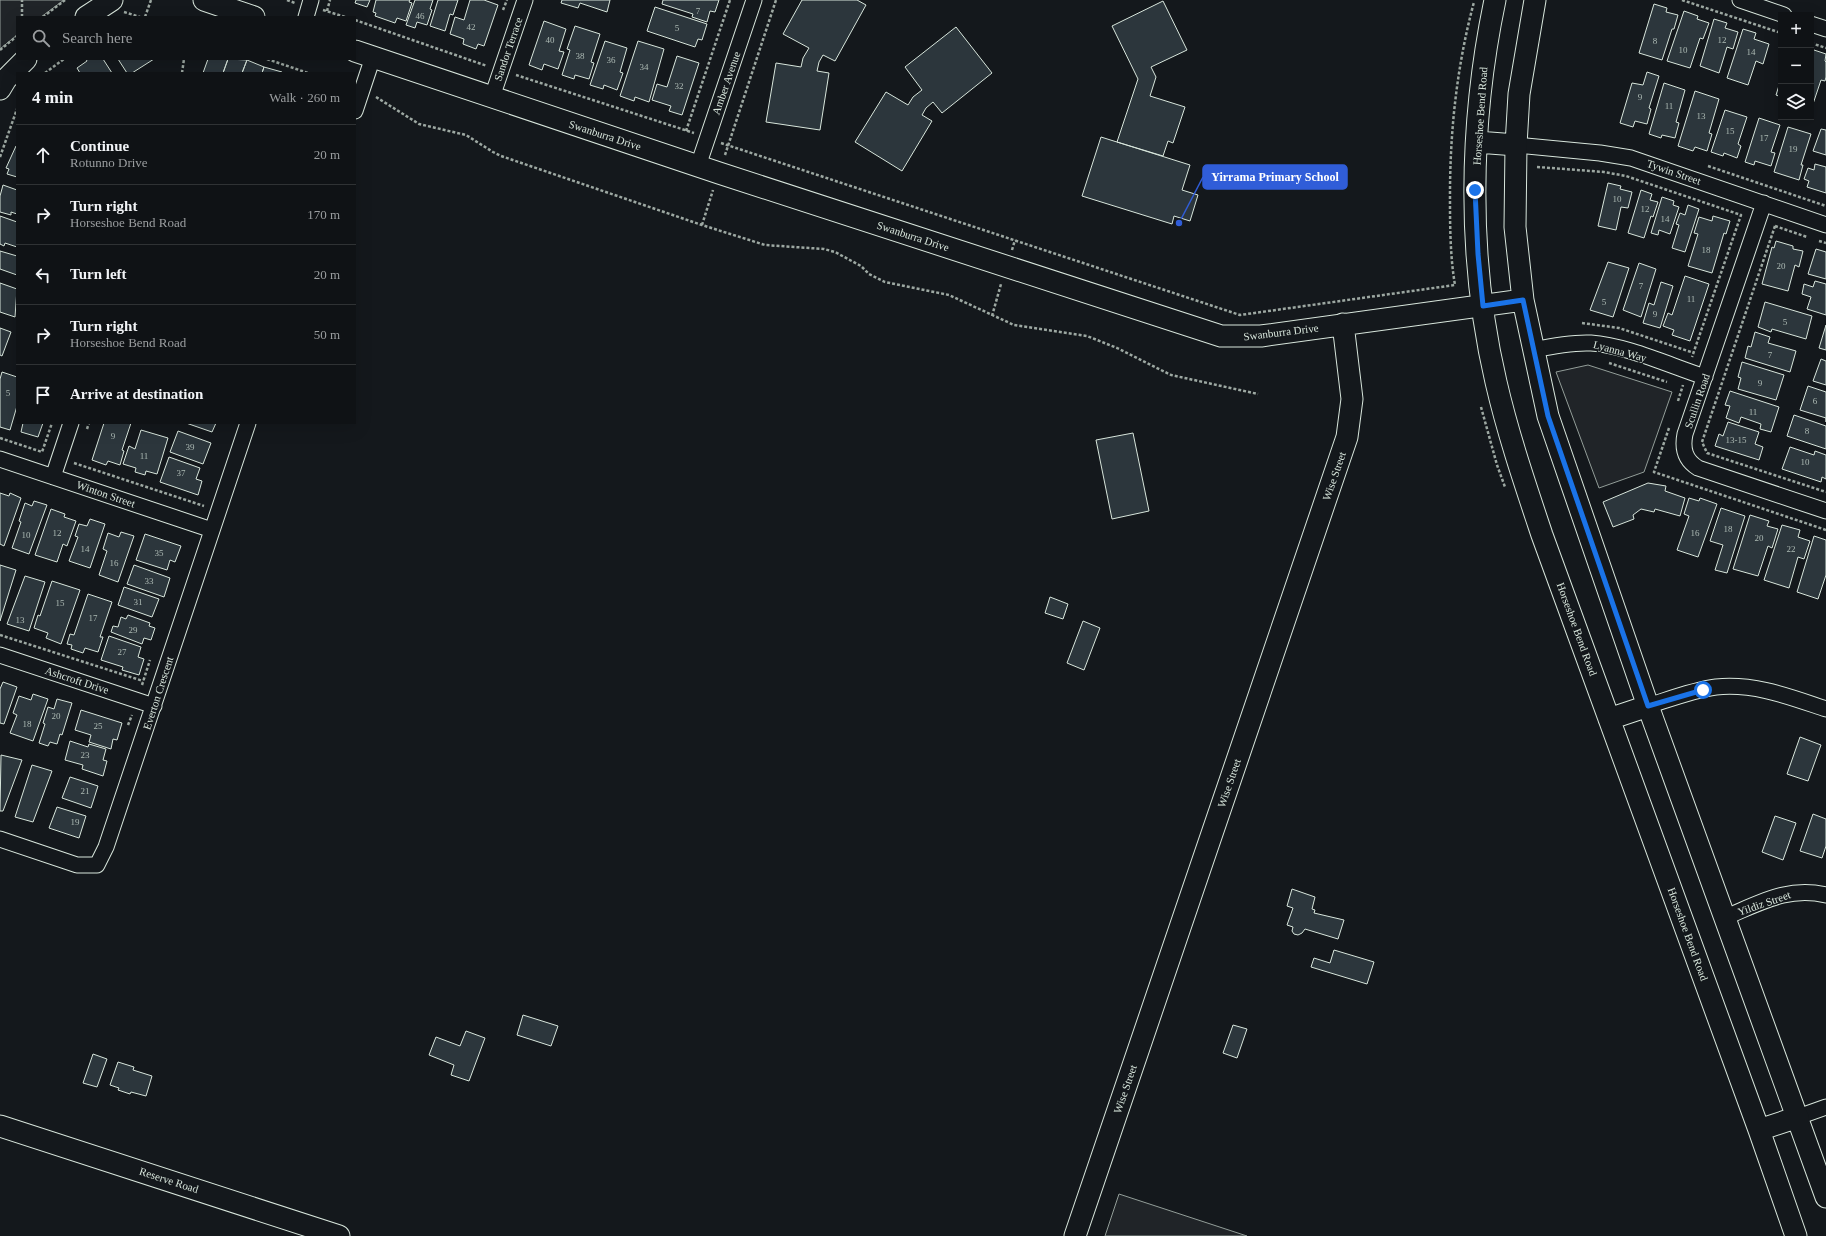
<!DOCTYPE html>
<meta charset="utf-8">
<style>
body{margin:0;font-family:"Times New Roman",serif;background:#181b1e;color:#f1f3f6}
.controls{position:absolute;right:12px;top:12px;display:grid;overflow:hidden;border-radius:0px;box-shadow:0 4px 16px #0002}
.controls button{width:36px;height:36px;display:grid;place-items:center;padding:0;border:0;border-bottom:1px solid #2f3234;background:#0f1215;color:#f1f3f6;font:20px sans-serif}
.stop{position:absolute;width:12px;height:12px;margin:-9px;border:3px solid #1a73e8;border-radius:50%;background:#fff}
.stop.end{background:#1a73e8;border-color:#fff;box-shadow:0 1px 4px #0008}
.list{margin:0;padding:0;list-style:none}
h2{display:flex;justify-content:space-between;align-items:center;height:52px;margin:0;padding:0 16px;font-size:17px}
h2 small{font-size:13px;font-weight:400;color:#9b9ea0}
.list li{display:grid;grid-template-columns:26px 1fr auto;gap:12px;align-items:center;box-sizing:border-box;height:60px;padding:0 16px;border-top:1px solid #2f3234}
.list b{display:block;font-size:15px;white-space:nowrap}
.list p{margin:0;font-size:13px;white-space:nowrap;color:#9b9ea0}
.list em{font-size:13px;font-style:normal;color:#9b9ea0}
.icon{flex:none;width:22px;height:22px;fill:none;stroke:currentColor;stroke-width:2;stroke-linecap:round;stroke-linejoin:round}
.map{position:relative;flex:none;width:1826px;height:1236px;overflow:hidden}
.search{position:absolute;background:#0f1215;box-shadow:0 4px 16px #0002;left:16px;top:16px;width:340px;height:44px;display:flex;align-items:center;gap:10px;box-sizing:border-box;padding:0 14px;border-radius:0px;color:#9b9ea0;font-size:15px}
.panel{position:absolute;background:#0f1215;box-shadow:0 4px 16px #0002;left:16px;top:72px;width:340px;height:352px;border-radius:0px}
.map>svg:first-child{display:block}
.green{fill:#202428;stroke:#939e99}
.building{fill:#2c363c;stroke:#d8e6dc}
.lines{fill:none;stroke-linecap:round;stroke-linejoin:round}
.street-casing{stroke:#d8e6dc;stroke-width:17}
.secondary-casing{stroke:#d8e6dc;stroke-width:23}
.path{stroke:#9da8a2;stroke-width:2.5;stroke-dasharray:3 2;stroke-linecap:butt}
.street{stroke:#14181c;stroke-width:15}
.secondary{stroke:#14181c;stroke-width:21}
.route{stroke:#1a73e8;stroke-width:5}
.labels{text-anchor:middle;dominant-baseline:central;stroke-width:3;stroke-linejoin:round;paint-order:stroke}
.number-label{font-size:9px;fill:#adbab4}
.street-label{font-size:11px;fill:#d8e6dc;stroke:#14181c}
.leader{fill:none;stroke:#305dd8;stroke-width:1.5}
.callout-dot{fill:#305dd8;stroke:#14181c;stroke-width:1.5}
.callout{fill:#305dd8;stroke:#305dd8;stroke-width:1.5}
.callout-label{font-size:12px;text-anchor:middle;font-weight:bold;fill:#fff}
</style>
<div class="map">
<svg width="1826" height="1236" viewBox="0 0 1826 1236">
<rect width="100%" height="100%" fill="#14181c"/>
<path class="green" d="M0 0H64L41 17H17V35L0 49Z
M1588 365 1672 392 1644 472 1599 488 1556 372Z
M1119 1194 1247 1236H1105Z"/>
<path class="building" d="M356 0H370L367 7 355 3Z
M376 0H410L409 2 412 3 406 21 397 18 395 23 375 16 376 13 373 12Z
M415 0H433L430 9 432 10 427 25 417 22 415 28 406 25Z
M438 0H458L453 15 450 14 445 31 430 26Z
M470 0H484L498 5 484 46 478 44 476 49 463 44 464 39 450 34 455 17 464 20Z
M562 0H610L607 12 580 3 578 8 561 3Z
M663 0H719L715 12 710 11 707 22 692 17 693 14 662 4Z
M802 0H857L866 5 835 61 823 55 819 62 817 71 829 73 820 130 766 122 776 63 801 67 803 58 809 48 783 34Z
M1163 1 1187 50 1151 67 1156 77 1150 96 1185 107 1173 143 1168 141 1163 156 1117 142 1138 79 1112 26Z
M1654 4 1667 8 1666 12 1678 15 1674 29H1672L1662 60 1639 53Z
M655 7 707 24 702 40 698 39 695 47 647 31Z
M1684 11 1698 16 1697 19 1709 23 1703 39 1700 38 1690 68 1667 61Z
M1714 19 1727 23 1725 28 1738 32 1733 49 1727 47 1719 73 1700 66Z
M544 21 566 29 559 51 564 52 558 69 544 64 542 70 529 65Z
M575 26 600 34 591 62 594 63 589 79 575 75 574 79 562 75 570 50 567 49Z
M956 27 992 73 942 113 933 102 926 108 922 115 932 121 902 171 855 142 886 92 908 105 913 97 922 90 905 67Z
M1743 29 1756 33 1754 39 1769 44 1763 64 1756 61 1748 85 1727 78Z
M605 41 627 48 620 72 623 73 617 90 604 85 603 89 590 85Z
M638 41 664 49 649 102 635 97 634 101 620 96Z
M1811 49 1826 54 1825 61 1826 62V77L1825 81 1821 80 1812 107Z
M677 56 699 63 682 115 669 111 671 106 652 100 657 84 667 87Z
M86 59H103L112 73H80L77 68 87 61Z
M118 59H154L132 73H127Z
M208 59H228L223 73H203Z
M228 59 247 60 242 73H223Z
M247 60 264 67 262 73H242Z
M264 67 282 72 281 73H262Z
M1647 72 1659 76 1649 108 1651 109 1647 124 1635 121 1633 127 1620 123 1632 83 1643 85Z
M1781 79V97L1776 95Z
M1664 83 1685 90 1676 122 1679 123 1675 138 1662 135 1661 138 1649 134Z
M1695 91 1719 99 1709 133 1712 134 1707 151 1695 147 1693 151 1678 146Z
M1725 110 1747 117 1738 144 1741 146 1737 158 1724 153 1723 156 1711 152Z
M1759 118 1780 125 1771 152 1775 153 1771 166 1755 161 1754 165 1745 162Z
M1788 127 1811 134 1801 165H1803L1799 180 1774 172Z
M1821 129 1826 130V155L1813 151Z
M1101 137 1190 165 1182 190 1198 195 1190 221 1174 216 1172 224 1082 196Z
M16 146H17V177L7 174 9 169 6 168Z
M1815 164 1826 167V193L1807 187 1809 181 1804 179 1808 168 1814 170Z
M1608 183 1621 186 1620 189 1632 192 1628 208 1621 207 1616 230 1598 226Z
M3 185 17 190V214L11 212V215L0 212V196Z
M1641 190 1652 194 1650 200 1658 202 1653 217 1651 216 1644 238 1628 233Z
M1662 197 1674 201 1673 205 1679 207 1670 234 1659 230 1658 235 1651 233Z
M1688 205 1699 209 1685 252 1672 248 1679 225 1676 224 1680 213 1685 215Z
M0 216 17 222V247L5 243 4 246 0 244Z
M1713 216 1730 221 1726 234 1724 233 1712 273 1688 266 1698 234 1694 233 1699 217 1712 221Z
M1776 241 1793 246V249L1803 251 1799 267 1795 265 1788 291 1762 284 1772 247 1774 248Z
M1816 249 1826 252V279L1808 274Z
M0 251 17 256V275L0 269Z
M1608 262 1629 268 1613 317 1590 310Z
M1639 263 1656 269 1641 317 1623 310Z
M1685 276 1709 284 1690 341 1672 335 1674 330 1663 326 1668 313 1672 315Z
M1815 281 1826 284V315L1807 309 1811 297 1802 294 1804 284 1813 287Z
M1661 282 1673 286 1660 328 1643 323 1649 303 1654 305Z
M0 283 17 289 15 317 0 312Z
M1765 302 1812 316 1806 339 1772 329 1771 332 1758 327Z
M1826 325V350L1819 348Z
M0 328 11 332 2 356 0 355Z
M1755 332 1770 337 1768 343 1796 351 1790 372 1745 358 1748 346 1751 347Z
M1821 359 1826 361V385L1813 381Z
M1742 362 1784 375 1776 400 1738 389 1741 378 1738 377Z
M2 372 17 377V406L10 430 0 427V379Z
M1808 386 1826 392V422V418L1800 410Z
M1730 391 1779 407 1771 432 1760 429 1761 424 1741 417 1739 423 1726 418 1730 406 1725 405Z
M1794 415 1826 426V449L1787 436Z
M1728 422 1759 432 1755 444 1763 447 1759 460 1715 446 1719 434 1723 436Z
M23 423H43L38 437 21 432Z
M102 423H131L122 450 124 451 120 465 108 461 106 465 92 460 104 423Z
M186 423H216L212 432Z
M141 430 168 438 157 474 146 471 145 475 135 472 136 468 123 464 129 446 135 449Z
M178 431 211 443 203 464 170 452Z
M1133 433 1149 511 1112 519 1096 440Z
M1790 447 1814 455 1815 451 1826 455V479L1822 477 1821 482 1782 469Z
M169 457 200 468 196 479 202 481 198 495 160 482Z
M1648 483 1666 486 1665 491 1685 498 1680 516 1655 509 1654 512 1641 509 1633 515 1634 519 1613 527 1603 502Z
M0 493 9 496 10 493 21 498 4 546 0 544Z
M1689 498 1699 501 1700 498 1717 504 1698 557 1677 550 1689 516 1684 514Z
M34 501 47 505 29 554 12 548 21 522 19 521 25 503 32 506Z
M1721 508 1745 516 1727 573 1715 570 1723 545 1710 541Z
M51 509 65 514 64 517 76 521 67 546 63 544 57 562 35 555Z
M1750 515 1769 521 1767 526 1778 529 1772 548 1768 546 1758 576 1733 569Z
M90 519 105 524 90 568 69 561 78 537 75 536 79 524 87 526Z
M1782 525 1800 530 1798 537 1810 541 1804 559 1798 557 1789 588 1764 580Z
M121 532 134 536 118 582 99 575 107 551 103 549 108 533 119 537Z
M145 534 181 546 175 562 170 560 167 570 136 560Z
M1814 536 1826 540V575L1818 599 1797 592Z
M0 565 16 570 0 621Z
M134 565 170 578 164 597 127 584Z
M25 576 45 582 29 631 7 624Z
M52 581 80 590 61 644 46 638 48 633 34 628 38 615 40 616Z
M124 587 159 599 152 617 118 605Z
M88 594 112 602 100 637H103L98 652 85 648 83 653 71 649 72 645 67 644 70 634 74 635Z
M1050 597 1068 604 1063 619 1045 613Z
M128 615 150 623 149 626 155 628 151 640 144 638 142 644 111 632 113 626 118 627 121 617 126 619Z
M1083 621 1100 628 1084 670 1067 663Z
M109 636 141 647 138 657 144 659 139 675 122 670 123 667 101 660Z
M3 682 17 687 4 724 0 723V689Z
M33 694 48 699 33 741 10 733 17 715 13 713 19 696 31 700Z
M57 699 72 703 62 735 60 734 57 744 50 742 48 746 39 743 45 724 43 723 48 707 54 709Z
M81 710 122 723 117 740 113 739 111 749 89 742 91 735 75 730Z
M1800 737 1821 745 1808 781 1787 774Z
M70 741 88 747 89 744 106 749 103 760 107 761 103 776 82 769 83 765 65 760Z
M1 755 22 760 3 811H0Z
M32 765 52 771 33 822 15 817Z
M70 777 98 786 91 808 62 798Z
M57 807 86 816 79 838 49 828Z
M1813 814 1826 819V846L1822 858 1800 851Z
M1775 816 1796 823 1783 860 1762 852Z
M1292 889 1315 897 1312 909 1315 910 1314 913 1344 920 1338 939 1305 929 1302 933 1298 935 1294 934 1292 931 1293 927 1287 925 1293 908 1287 906Z
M1334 950 1374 962 1367 984 1311 967 1314 958 1330 963Z
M523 1015 558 1026 551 1046 517 1035Z
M1233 1025 1247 1029 1237 1058 1223 1053Z
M466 1031 485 1038 469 1081 451 1075 454 1065 429 1055 436 1037 460 1046Z
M93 1054 107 1059 97 1087 83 1083Z
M118 1062 134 1067 133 1070 152 1076 146 1096 131 1092 130 1094 118 1090 119 1088 110 1085Z"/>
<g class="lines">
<defs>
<path id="street" d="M1740 0 1784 15
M306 17 311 0
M1811 24 1826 29
M492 97 525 0
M355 111 373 57
M1516 145 1600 153 1631 158 1826 225
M698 166 754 0
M1764 203 1685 434C1682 449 1685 460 1698 468L1826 511
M1533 350C1552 346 1572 342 1591 343 1625 345 1671 366 1705 377
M0 459 212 530
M53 477 71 423
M0 655 154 706
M1648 706C1670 699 1693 690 1716 687 1755 683 1790 697 1826 709
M0 839 77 865H97L106 847 248 423
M1726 917C1760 903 1788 886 1826 895
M1798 1117 1826 1107"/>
<path id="secondary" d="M204 0 254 17
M1495 0C1469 124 1467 258 1496 382 1508 434 1525 484 1542 535L1759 1130 1796 1236
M1535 0 1519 94 1516 145 1515 227 1523 300 1548 416 1648 706 1826 1197
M86 17 112 0
M355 51 719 173 1221 336H1261L1523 300
M0 89 6 79 26 59
M1477 142 1516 145
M1609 719 1648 706
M0 1126 339 1236
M1759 1130 1798 1117
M1075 1236 1347 437 1352 399 1343 324"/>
</defs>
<use href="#street" class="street-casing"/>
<use href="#secondary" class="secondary-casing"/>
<path class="path" d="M287 0 295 3
M1682 0 1781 33
M323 10 345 17
M503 10 507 0
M327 11 330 0
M124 12 140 17
M22 17V0
M43 17 65 0
M145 17 151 0
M355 20 487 66
M1811 43 1826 48
M0 50 17 36
M267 59 308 73
M45 73 64 59
M182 73 184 59
M516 75 694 133
M376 97 419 124 466 135 493 152 501 156 702 225 765 245 824 249 835 252 861 266 869 274 885 282 949 295 1014 325 1087 336 1117 348 1171 375 1258 394
M686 131 730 0
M721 143 1240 315 1455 285C1450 256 1450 225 1450 195 1450 130 1457 65 1474 2
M725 155 776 0
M0 157 17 109
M1708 166 1826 206
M1537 167 1604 172 1626 176 1741 215 1692 357
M702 225 713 190
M1775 226 1702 442 1707 453 1826 492
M1775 226 1807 237
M1819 241 1826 243
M1012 250 1015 240
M992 316 1001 284
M1582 323 1619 328 1694 353
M1609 363 1667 382
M1678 401 1683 385
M1481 407 1497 465 1505 487
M1669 428 1654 472 1826 530
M87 429 89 423
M0 438 42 452 52 423
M74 463 204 506
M0 635 143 681
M142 685 150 660
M128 725 132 715"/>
<use href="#street" class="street"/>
<use href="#secondary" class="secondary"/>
</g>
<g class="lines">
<path class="route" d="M1475 190 1478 254 1483 306 1523 300 1548 416 1648 706 1703 690"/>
</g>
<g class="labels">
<g class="number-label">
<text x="698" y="11">7</text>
<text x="420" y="16">46</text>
<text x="471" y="27">42</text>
<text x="677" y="28">5</text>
<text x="550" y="40">40</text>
<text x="1722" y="40">12</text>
<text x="1655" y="41">8</text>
<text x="1683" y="50">10</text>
<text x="1751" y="52">14</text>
<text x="580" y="56">38</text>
<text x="611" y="60">36</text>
<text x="644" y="67">34</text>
<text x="679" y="86">32</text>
<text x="1640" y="97">9</text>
<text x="1669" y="106">11</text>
<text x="1701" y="116">13</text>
<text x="1730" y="131">15</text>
<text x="1764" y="138">17</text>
<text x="1793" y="149">19</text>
<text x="1617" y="199">10</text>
<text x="1645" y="209">12</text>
<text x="1665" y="219">14</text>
<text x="1706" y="250">18</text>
<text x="1781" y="266">20</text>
<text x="1641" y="286">7</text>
<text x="1691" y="299">11</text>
<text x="1604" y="302">5</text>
<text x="1655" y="314">9</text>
<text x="1785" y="322">5</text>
<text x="1770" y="355">7</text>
<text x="1760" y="383">9</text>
<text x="8" y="393">5</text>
<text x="1815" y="401">6</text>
<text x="1753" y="412">11</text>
<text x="1807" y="431">8</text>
<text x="113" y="436">9</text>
<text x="1736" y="440">13-15</text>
<text x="190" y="447">39</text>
<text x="144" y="456">11</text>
<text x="1805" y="462">10</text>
<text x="181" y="473">37</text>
<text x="1728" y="529">18</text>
<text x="57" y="533">12</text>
<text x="1695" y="533">16</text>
<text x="26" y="535">10</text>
<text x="1759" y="538">20</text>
<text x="85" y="549">14</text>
<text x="1791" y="549">22</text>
<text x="159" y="553">35</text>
<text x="114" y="563">16</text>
<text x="149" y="581">33</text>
<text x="138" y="602">31</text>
<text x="60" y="603">15</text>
<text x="93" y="618">17</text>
<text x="20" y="620">13</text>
<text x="133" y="630">29</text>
<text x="122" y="652">27</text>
<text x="56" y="716">20</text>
<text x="27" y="724">18</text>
<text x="98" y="726">25</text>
<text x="85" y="755">23</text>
<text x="85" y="791">21</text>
<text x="75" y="822">19</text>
</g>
<g class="street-label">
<text transform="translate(508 49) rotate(-71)">Sandor Terrace</text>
<text transform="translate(726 83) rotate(-71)">Amber Avenue</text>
<text transform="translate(1480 116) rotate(-86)">Horseshoe Bend Road</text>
<text transform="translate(605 135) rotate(18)">Swanburra Drive</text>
<text transform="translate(1674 172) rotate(19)">Tywin Street</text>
<text transform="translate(913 236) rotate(18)">Swanburra Drive</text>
<text transform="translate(1281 332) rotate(-7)">Swanburra Drive</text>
<text transform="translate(1620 351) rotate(15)">Lyanna Way</text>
<text transform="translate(1697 401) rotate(-71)">Scullin Road</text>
<text transform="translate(1334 476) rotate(-71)">Wise Street</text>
<text transform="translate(106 494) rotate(19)">Winton Street</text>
<text transform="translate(1577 629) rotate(70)">Horseshoe Bend Road</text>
<text transform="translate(77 680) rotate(18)">Ashcroft Drive</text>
<text transform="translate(158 693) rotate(-72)">Everton Crescent</text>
<text transform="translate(1229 783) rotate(-71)">Wise Street</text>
<text transform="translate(1764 903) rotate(-19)">Yildiz Street</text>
<text transform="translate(1688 934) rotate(70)">Horseshoe Bend Road</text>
<text transform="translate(1125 1089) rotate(-71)">Wise Street</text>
<text transform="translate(169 1180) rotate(18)">Reserve Road</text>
</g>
</g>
<path class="leader" d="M1179 223L1203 177"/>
<circle class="callout-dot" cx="1179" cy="223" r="4"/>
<rect class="callout" x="1203" y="165" width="144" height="24" rx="4"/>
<g class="callout-label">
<text x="1275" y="181">Yirrama Primary School</text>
</g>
</svg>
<div class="controls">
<button>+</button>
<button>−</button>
<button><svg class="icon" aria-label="layers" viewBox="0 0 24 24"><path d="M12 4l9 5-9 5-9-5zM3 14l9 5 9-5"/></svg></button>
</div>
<div class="stop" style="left:1703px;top:690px"></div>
<div class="stop end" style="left:1475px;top:190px"></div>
<div class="search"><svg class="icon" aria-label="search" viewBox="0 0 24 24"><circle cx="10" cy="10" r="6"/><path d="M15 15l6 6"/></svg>Search here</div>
<section class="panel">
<h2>4 min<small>Walk · 260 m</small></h2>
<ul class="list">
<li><svg class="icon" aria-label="ahead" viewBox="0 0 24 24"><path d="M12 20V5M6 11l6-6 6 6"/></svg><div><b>Continue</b><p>Rotunno Drive</p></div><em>20 m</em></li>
<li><svg class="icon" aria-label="right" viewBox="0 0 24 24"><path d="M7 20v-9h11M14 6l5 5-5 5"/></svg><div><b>Turn right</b><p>Horseshoe Bend Road</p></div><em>170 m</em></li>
<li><svg class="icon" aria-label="left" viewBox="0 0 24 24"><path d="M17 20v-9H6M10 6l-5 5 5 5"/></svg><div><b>Turn left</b></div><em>20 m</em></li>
<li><svg class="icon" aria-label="right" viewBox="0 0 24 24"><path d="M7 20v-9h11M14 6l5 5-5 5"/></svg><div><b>Turn right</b><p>Horseshoe Bend Road</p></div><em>50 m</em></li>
<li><svg class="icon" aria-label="arrive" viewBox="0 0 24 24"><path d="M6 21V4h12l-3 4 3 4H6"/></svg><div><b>Arrive at destination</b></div></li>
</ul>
</section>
</div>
